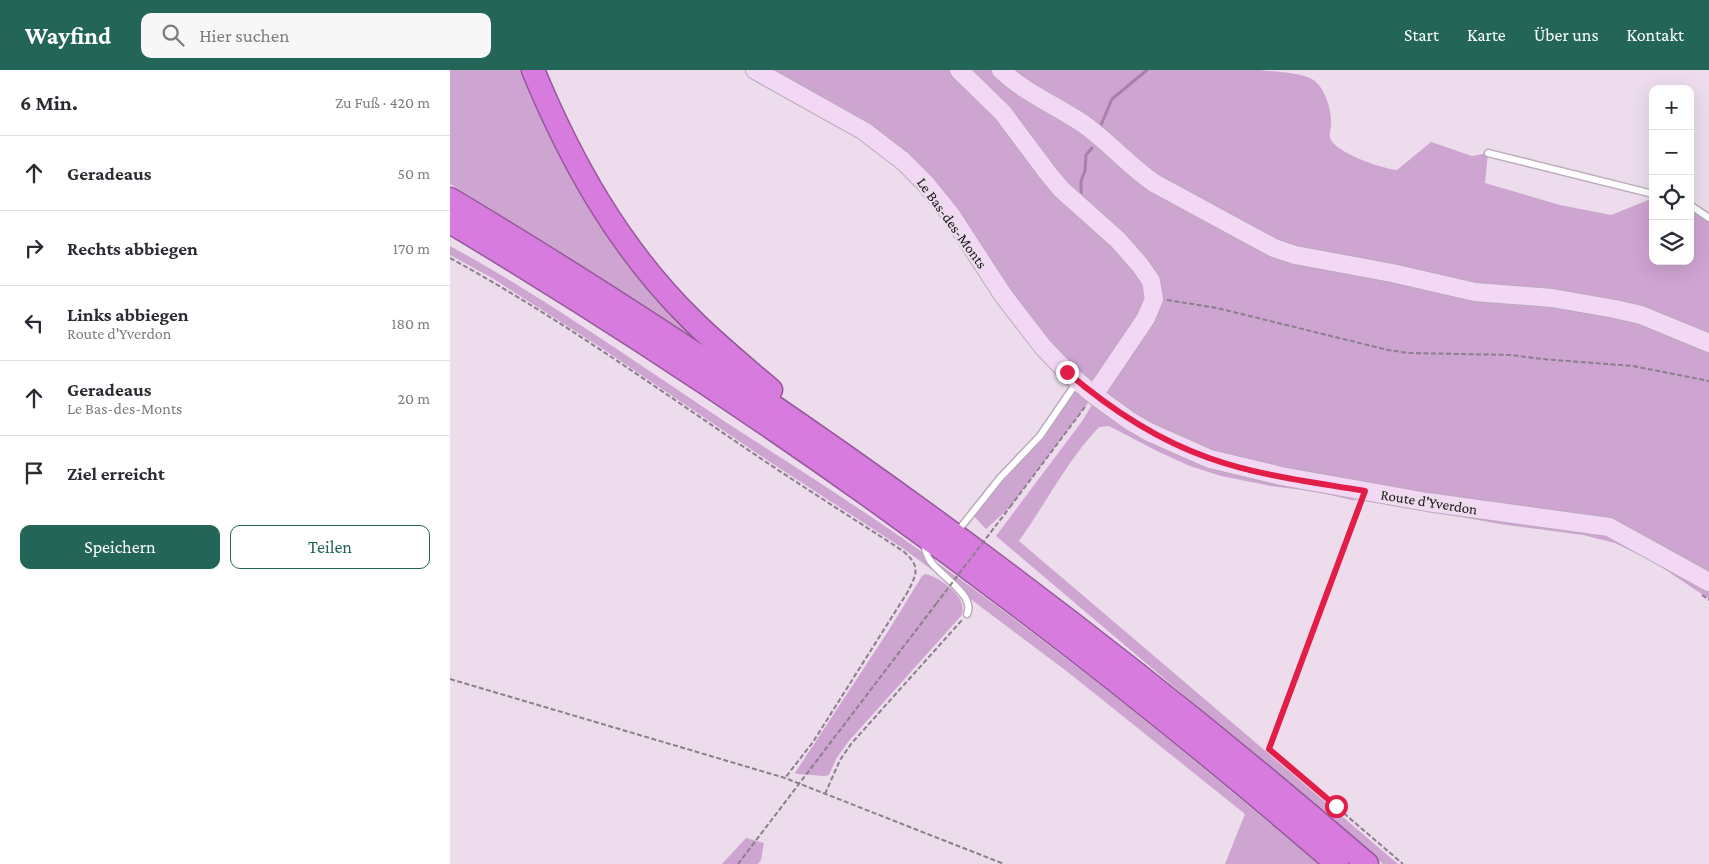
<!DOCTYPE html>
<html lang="de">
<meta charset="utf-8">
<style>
body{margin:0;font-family:"Crimson Pro",serif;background:#f7f7f7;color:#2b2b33}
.controls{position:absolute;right:15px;top:15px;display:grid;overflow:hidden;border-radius:10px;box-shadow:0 5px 20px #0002}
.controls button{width:45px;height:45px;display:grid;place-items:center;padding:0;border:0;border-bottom:1px solid #e1e1e2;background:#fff;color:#2b2b33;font:25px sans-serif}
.stop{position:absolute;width:15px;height:15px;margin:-11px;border:4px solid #e11d48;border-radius:50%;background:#fff}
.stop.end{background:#e11d48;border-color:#fff;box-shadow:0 1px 5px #0008}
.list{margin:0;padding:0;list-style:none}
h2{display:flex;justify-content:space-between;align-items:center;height:65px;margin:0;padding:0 20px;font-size:21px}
h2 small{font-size:16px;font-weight:400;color:#7c7c81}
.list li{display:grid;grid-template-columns:32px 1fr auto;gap:15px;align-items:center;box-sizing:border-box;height:75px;padding:0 20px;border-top:1px solid #e1e1e2}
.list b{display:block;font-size:19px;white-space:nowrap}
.list p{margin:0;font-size:16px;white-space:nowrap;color:#7c7c81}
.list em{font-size:16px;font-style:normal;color:#7c7c81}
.actions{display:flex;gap:10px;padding:15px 20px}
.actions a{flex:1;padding:11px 0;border:1px solid #236556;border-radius:10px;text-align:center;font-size:18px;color:#236556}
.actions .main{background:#236556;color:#fff}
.icon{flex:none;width:28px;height:28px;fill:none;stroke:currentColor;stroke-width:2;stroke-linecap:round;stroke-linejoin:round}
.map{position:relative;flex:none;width:1259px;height:794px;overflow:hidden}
header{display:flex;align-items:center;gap:30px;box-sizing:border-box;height:70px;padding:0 25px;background:#236556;color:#fff}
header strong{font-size:24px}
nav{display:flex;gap:28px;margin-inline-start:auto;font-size:18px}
.search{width:350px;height:45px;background:#f7f7f7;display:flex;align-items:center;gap:12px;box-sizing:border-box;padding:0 18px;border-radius:10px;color:#7c7c81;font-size:19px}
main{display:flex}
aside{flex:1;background:#fff}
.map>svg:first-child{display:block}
.green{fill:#cea4d1}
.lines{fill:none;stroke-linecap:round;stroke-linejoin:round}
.stream{stroke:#a97fac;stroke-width:3}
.lane-casing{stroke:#baabbb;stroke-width:9}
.secondary-casing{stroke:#baabbb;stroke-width:20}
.highway-casing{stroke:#95589a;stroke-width:25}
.path{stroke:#8a7f8a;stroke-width:2;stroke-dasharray:5 2.5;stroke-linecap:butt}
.lane{stroke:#fff;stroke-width:6}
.secondary{stroke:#f3d8f5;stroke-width:18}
.highway{stroke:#d77cde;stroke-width:22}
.path-bridge{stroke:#8a7f8a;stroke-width:2;stroke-dasharray:5 2.5;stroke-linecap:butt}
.route{stroke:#e11d48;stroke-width:6}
.labels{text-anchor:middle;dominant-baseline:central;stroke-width:5;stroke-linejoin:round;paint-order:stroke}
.street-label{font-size:15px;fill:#1a151b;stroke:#ecdcec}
</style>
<header>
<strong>Wayfind</strong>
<div class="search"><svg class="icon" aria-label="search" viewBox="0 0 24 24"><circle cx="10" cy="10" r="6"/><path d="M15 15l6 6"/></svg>Hier suchen</div>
<nav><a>Start</a><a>Karte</a><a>Über uns</a><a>Kontakt</a></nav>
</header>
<main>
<aside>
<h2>6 Min.<small>Zu Fuß · 420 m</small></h2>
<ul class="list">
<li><svg class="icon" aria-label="ahead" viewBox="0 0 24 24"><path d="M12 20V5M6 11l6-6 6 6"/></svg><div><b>Geradeaus</b></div><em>50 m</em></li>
<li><svg class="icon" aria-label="right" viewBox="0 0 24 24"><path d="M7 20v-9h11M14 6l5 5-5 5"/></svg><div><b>Rechts abbiegen</b></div><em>170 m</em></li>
<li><svg class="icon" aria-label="left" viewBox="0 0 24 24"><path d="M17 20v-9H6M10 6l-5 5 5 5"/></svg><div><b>Links abbiegen</b><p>Route d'Yverdon</p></div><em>180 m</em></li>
<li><svg class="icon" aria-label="ahead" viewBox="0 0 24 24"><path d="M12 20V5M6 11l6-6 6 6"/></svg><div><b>Geradeaus</b><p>Le Bas-des-Monts</p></div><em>20 m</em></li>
<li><svg class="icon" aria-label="arrive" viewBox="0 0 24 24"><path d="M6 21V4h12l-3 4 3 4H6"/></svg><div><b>Ziel erreicht</b></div></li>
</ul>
<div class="actions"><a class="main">Speichern</a><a>Teilen</a></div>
</aside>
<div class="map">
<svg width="1259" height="794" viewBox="0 0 1259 794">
<rect width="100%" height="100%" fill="#ecdcec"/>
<path class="green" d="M0 0H76L92 39 251 268 248 272 104 178 0 114Z
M305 0H810C824 2 856 2 866 12 876 21 882 42 881 55 881 59 879 63 880 67 882 82 933 99 947 100L981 72 1022 86 1038 83 1035 113 1110 135 1161 145 1196 131 1203 127V191H1240V136L1259 149V510L1160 454 784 395 644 325 560 437 536 459 521 443 584 374 628 311 460 98Z
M0 176C94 227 182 290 271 349 337 392 404 434 468 479 607 577 739 684 868 794H775L795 744 619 603 454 479 317 390 147 275 42 208 0 185Z
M644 331 681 355 898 424 906 431 868 422 821 416 771 406 740 396 709 382 659 356 649 357C617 391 596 433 569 471L948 794H933L546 466 633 350Z
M935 433 1159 458 1259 514V529L1204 492 1165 473 1133 465 1050 454Z
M475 504C490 507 520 528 511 546L398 672 386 689 379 705 374 706 347 704 345 703 437 563 469 511 472 506Z
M296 768 314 773 311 790 308 794H272Z"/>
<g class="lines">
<path class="stream" d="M651 55 662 29 697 0
M631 124V111L635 101 636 85 642 78"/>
<defs>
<path id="lane" d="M1038 83 1203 124
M1240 135 1259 148
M507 462 550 408 590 366 627 312
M474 473C475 480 477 486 481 492 491 506 526 526 517 544"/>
<path id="secondary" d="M305 0 414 61 453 91 475 113 501 145 553 225 593 277 617 302 644 325 680 351 699 362 760 389 831 406 977 432 1159 457 1259 512
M509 0 553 43 597 102 611 119 668 170 690 195 701 211 704 229 696 248 644 325
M551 0C575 23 605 35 632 53 658 71 678 95 704 113L824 178 845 185 942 203 1025 222 1102 228 1165 239 1191 245 1259 273"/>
<path id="highway" d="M83 0C121 92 169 178 241 249 266 274 294 297 321 320
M0 129C324 323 631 547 917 794
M0 152C313 339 611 555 887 794"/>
</defs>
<use href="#lane" class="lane-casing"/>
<use href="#secondary" class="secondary-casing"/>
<use href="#highway" class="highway-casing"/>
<path class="path" d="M0 188C110 248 212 322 316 392 361 422 407 451 453 481 471 496 467 504 457 523L363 672 335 708
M717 230 767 238 938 280 958 283 1061 285 1092 289 1183 296 1259 311
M910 434 819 679 953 794
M560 437 635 337
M1252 525 1259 530
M0 609 335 708 554 794
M375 724 390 690 401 674 512 550
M288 794 486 534"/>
<use href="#lane" class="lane"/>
<use href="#secondary" class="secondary"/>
<use href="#highway" class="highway"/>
<path class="path-bridge" d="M486 534 560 437"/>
</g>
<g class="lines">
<path class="route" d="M617 302C660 339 705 369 759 388 809 406 863 412 915 421L819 679 886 736"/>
</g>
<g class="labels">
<g class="street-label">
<text transform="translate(502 153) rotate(54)">Le Bas-des-Monts</text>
<text transform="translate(979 432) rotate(9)">Route d'Yverdon</text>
</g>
</g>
</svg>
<div class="controls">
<button>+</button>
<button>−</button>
<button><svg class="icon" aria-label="locate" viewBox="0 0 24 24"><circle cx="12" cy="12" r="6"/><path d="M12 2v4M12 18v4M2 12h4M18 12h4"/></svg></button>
<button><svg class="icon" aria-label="layers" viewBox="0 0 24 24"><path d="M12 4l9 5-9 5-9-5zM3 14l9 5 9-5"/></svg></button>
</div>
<div class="stop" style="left:886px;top:736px"></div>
<div class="stop end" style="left:617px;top:302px"></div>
</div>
</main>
